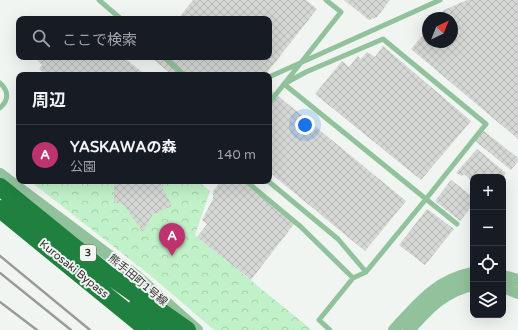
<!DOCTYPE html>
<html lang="ja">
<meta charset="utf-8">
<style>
body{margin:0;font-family:"Varela Round","Noto Sans JP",sans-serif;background:#20242c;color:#f1f3f6}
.controls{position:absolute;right:12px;bottom:12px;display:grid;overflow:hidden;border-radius:8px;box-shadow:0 4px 16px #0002}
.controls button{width:36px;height:36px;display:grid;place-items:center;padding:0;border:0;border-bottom:1px solid #363941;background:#171b24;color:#f1f3f6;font:20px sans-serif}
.compass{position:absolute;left:422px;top:12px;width:36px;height:36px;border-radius:50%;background:#171b24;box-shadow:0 4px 16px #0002;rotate:43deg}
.you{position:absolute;left:305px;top:125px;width:14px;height:14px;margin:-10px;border:3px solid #fff;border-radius:50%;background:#1a73e8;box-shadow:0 0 0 6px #1a73e833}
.badge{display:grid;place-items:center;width:26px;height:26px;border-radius:50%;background:#be336d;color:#fff;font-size:13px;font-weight:700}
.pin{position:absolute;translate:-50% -33px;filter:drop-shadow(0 1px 2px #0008)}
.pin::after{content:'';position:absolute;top:21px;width:14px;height:12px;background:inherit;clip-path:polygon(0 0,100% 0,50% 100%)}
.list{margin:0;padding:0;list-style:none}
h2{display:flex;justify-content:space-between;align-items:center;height:52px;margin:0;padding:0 16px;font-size:17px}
h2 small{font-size:13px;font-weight:400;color:#9ea1a6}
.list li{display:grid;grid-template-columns:26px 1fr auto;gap:12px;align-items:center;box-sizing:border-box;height:60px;padding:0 16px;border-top:1px solid #363941}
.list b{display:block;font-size:15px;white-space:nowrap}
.list p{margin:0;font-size:13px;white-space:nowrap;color:#9ea1a6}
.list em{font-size:13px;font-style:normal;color:#9ea1a6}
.icon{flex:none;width:22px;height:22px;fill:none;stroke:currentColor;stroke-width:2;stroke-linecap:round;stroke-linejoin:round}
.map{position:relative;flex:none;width:518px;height:330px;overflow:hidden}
.search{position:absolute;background:#171b24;box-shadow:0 4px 16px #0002;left:16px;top:16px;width:256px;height:44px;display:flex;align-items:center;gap:10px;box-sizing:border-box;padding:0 14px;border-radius:8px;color:#9ea1a6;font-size:15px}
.panel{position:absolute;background:#171b24;box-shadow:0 4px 16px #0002;left:16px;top:72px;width:256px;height:112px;border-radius:8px}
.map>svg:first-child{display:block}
.park{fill:url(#park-crowns)}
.building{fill:url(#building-cross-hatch)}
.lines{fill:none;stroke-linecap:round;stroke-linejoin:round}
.service{stroke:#92c29b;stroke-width:5}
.tertiary{stroke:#92c29b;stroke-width:12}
.motorway{stroke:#1f803f;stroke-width:18}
.rail{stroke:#999b99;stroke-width:2.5}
.labels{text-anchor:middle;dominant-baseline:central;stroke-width:4;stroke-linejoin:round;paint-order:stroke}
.shield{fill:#f1f5f2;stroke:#696b6a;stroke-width:1}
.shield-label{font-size:10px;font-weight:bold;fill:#2f302f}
.street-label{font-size:11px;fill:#2f302f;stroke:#f1f5f2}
</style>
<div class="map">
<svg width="518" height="330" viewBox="0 0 518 330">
<defs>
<pattern id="park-crowns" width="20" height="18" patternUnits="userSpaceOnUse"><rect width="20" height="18" fill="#c0f1c8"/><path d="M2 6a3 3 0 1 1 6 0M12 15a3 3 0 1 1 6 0" fill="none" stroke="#a5cfac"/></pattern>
<pattern id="building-cross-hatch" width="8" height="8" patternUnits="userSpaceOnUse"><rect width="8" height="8" fill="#d4d7d4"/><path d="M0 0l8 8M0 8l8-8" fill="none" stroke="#b6b9b6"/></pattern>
</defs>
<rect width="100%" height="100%" fill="#f1f5f2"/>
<path class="park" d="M30 181H198L210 191 195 235 312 330H214L151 276Z"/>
<path class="building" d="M193 0H306L317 9 265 75H172L151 57H269V19H178Z
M344 0H390L377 17 369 20Z
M467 0H518V139L411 49 428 29V42H452V18H438L444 10Z
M383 46 471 121 421 180 315 94 342 61 349 67 358 56 361 59 367 52 375 57Z
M39 57H123L146 75H47L39 69 42 65 37 60Z
M272 91 406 201 365 251 269 172V95Z
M484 131 518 158V161L511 170 475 141Z
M477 149 506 173 503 177H473V182L464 174 462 176 456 173Z
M451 180 473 197V205L460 221 435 201Z
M137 181H159L172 206 153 214 143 232 122 203H114V183Z
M221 181H243L294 224 251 280 197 237 207 224 202 220 213 199V191Z
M427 209 454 229 425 265 399 245Z"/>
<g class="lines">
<path class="service" d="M99 0 121 19
M383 39 486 124 426 199 284 84 306 72Z
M164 57 184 75
M269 77 440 0
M0 83C9 91 9 100 0 108
M269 103 341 12 326 0
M246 181 301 227 353 278
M268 181 338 239 366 272
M330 330 319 320 353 278 366 272 426 199 457 224"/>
<path class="tertiary" d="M0 174 135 275 197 330
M503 276 518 280
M503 287 518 293
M394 330C418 304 436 280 473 273
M409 330C427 310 445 290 473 285"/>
<path class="motorway" d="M0 187 107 274 187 330
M0 209 141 324
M136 308 163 330"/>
<path class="rail" d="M0 256 90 330
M0 273 71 330
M0 302 37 330"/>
</g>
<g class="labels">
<rect class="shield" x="80" y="245" width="16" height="16" rx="3"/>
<g class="shield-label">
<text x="88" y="253">3</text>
</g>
<g class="street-label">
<text transform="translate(74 269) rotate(39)">Kurosaki Bypass</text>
<text transform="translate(138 280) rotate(40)">熊手田町1号線</text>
</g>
</g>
</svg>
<div class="controls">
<button>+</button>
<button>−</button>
<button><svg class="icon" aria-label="locate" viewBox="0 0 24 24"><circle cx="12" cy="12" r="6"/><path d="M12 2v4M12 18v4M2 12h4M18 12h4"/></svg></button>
<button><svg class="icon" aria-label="layers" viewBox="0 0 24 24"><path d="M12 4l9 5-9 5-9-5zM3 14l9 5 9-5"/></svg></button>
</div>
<svg class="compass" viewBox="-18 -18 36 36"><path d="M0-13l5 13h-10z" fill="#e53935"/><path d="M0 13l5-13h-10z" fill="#9ea1a6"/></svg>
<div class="you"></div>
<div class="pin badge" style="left:172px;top:256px">A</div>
<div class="search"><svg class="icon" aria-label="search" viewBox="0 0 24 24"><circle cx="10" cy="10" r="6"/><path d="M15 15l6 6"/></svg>ここで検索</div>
<section class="panel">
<h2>周辺<small></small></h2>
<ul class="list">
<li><span class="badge">A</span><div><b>YASKAWAの森</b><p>公園</p></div><em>140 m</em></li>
</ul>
</section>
</div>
